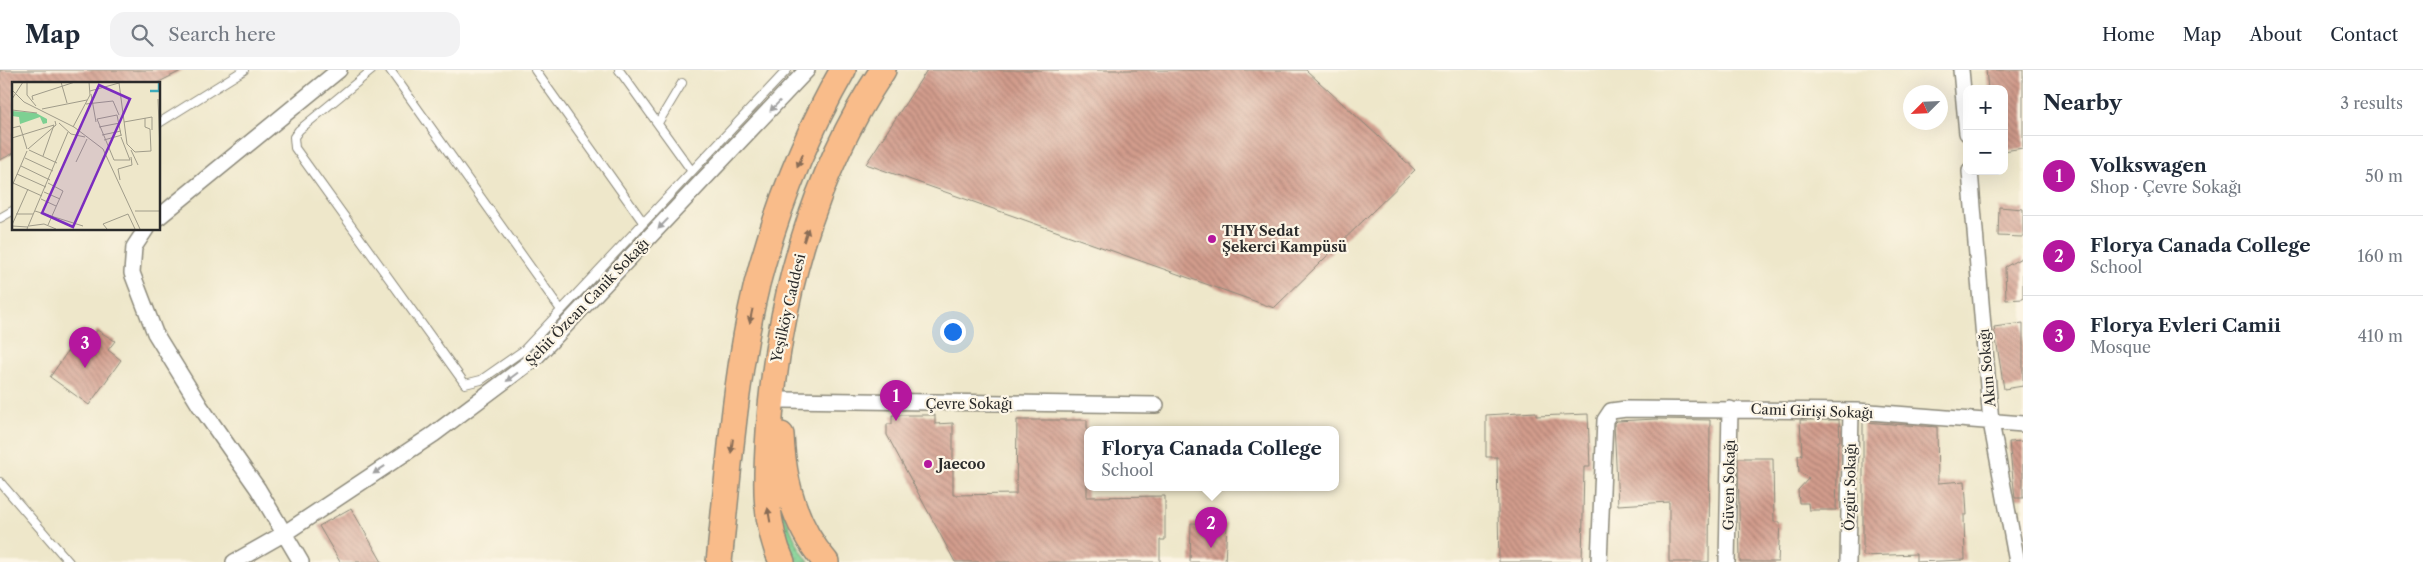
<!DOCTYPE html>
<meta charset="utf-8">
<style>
body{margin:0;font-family:"Libre Caslon Text",serif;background:#f2f2f3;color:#1f2937}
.controls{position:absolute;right:15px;top:15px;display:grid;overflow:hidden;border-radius:10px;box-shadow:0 5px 20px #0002}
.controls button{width:45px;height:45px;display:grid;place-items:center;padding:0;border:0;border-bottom:1px solid #e0e1e3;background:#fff;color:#1f2937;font:25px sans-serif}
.compass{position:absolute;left:1903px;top:15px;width:45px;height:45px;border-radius:50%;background:#fff;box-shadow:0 5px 20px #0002;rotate:246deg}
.you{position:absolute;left:952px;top:261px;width:18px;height:18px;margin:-12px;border:4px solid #fff;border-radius:50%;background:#1a73e8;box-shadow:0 0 0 8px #1a73e833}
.badge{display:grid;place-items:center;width:32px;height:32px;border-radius:50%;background:#b5179e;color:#fff;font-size:16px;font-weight:700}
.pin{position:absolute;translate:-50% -41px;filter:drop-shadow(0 1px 2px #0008)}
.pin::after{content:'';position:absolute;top:26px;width:18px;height:15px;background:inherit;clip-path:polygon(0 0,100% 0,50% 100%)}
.popup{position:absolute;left:1084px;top:356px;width:255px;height:65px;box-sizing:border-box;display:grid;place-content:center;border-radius:10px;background:#fff;filter:drop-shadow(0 1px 4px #0005);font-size:16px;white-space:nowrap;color:#747a83}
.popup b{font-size:19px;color:#1f2937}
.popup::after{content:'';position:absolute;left:50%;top:100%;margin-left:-10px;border:10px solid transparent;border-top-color:#fff}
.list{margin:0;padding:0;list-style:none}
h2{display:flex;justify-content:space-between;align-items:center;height:65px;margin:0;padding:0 20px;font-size:21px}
h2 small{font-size:16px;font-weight:400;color:#747a83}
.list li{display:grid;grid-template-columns:32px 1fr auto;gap:15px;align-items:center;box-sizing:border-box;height:80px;padding:0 20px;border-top:1px solid #e0e1e3}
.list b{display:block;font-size:19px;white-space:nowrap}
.list p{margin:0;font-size:16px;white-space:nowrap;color:#747a83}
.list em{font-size:16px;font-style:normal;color:#747a83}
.icon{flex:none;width:28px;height:28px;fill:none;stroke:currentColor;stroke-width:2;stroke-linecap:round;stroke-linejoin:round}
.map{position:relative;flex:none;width:2023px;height:492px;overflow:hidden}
header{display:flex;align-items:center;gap:30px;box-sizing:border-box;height:70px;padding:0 25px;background:#fff;border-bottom:1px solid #e0e1e3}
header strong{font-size:24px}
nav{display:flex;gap:28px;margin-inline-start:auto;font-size:18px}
.search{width:350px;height:45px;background:#f2f2f3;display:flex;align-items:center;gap:12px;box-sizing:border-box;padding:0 18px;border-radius:15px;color:#747a83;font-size:19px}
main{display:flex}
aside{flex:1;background:#fff}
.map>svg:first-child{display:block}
.grass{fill:url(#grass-dots);stroke:#547e5e}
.building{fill:url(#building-back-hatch)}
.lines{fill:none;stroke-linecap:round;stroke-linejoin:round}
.service-casing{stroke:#8c897a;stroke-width:10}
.minor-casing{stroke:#8c897a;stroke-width:18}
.trunk-casing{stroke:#8c897a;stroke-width:28}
.service{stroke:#fff;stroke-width:8}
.minor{stroke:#fff;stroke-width:15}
.trunk{stroke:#f9bc8a;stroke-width:25}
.oneway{fill:#a0a0a0}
.oneway2{fill:#886c56}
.poi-dot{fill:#b5179e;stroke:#fcf5e5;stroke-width:2}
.labels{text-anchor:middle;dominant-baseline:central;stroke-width:4.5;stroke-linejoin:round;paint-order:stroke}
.poi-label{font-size:14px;font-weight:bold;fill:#2b2b2b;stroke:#fcf5e5;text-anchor:start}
.street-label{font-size:14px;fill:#2b2b2b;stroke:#fcf5e5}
.inset-river{fill:none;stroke:#3eacbc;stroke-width:2.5}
.inset-road{fill:none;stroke:#a09c8a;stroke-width:1}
.view{fill:#7b2cbf;fill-opacity:0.15;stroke:#7b2cbf;stroke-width:2.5}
.inset-edge{fill:none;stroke:#2b2b2b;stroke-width:2.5}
</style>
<header>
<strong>Map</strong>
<div class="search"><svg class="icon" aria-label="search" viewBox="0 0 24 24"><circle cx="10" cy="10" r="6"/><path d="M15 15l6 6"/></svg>Search here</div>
<nav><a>Home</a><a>Map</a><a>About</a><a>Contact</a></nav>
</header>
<main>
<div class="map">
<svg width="2023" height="492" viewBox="0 0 2023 492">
<defs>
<pattern id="grass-dots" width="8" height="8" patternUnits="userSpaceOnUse" patternTransform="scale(1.25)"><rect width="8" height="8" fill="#7dd092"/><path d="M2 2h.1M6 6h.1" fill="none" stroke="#67a977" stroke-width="1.8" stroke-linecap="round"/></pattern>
<pattern id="building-back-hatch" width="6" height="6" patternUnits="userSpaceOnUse" patternTransform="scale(1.25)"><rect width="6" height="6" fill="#d29c8c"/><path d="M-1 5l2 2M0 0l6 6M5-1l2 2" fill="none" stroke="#ab7f73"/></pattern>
</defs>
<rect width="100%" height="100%" fill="#fcf5e5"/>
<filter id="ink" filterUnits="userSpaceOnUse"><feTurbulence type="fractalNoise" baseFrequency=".02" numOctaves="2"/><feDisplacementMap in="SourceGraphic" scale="10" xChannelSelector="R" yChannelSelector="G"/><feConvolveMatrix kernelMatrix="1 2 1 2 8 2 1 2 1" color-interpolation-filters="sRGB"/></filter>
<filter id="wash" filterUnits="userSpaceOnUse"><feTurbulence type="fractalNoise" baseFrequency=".0096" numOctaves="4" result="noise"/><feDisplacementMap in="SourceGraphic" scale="20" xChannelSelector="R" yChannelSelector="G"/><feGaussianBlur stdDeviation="1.12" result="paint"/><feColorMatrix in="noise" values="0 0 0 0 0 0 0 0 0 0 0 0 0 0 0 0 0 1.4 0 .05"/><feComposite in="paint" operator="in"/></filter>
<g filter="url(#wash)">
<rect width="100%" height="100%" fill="#eee7ca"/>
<path class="grass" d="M778 419C785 445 792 470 809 492H795C783 466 780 448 778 419Z"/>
<g id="blocks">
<path class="building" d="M0 0H183L155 14H14V83L0 90Z
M927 0H1306L1415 100 1274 238 866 94Z
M1986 0H2023V78L2004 81V19H1988Z
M1999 137 2023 139V167L1998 166Z
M2023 187V229L2006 230 2005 197Z
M2023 253V316L2004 319 1994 257Z
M83 259 93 267 97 260 115 271 108 280 121 290 89 335 50 307Z
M1536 342V346L1588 344 1590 397H1584L1582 492H1499L1497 387H1486V345Z
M892 345H935V354L953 353V425L1016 424 1017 350H1087V427L1165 426V470H1160V492H955L887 365V354H892Z
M1656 349 1710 350 1709 492H1669V432L1618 435 1614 353 1616 351Z
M1800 350H1839L1840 371H1838L1836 440H1809L1808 433H1799L1798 420 1809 408 1799 402 1798 385H1802Z
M1863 352 1937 357 1938 413 1965 411 1967 445H1964L1965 490 1916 492V484L1863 486Z
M2023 371V428H2015L2009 372Z
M1738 388H1773L1774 452H1780L1778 492H1740Z
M351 438 382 492H340L319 456Z
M1191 453 1227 454 1225 492H1190Z"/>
</g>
</g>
<g filter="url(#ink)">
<use href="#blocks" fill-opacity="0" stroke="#8c897a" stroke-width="1"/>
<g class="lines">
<defs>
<path id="service" d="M372 0 299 60 294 67 295 78 465 314 481 310 524 280 787 0
M390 0 561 240
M535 0 643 152
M619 0 691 100
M159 53 244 0
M658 53 682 13
M0 148 14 140
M0 412 69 492"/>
<path id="minor" d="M1961 0 1967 63
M1970 101 1991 352 2017 492
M159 147 339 0
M146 159 134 177 132 203 155 263 200 336 258 419 301 492
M782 330 1156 335
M234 492 285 463 434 364 534 289 807 0
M1599 492 1605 350 1611 341 1626 339 1857 341 2023 354
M1727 492 1730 339
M1848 492 1851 341"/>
<path id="trunk" d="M781 365C783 410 795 457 826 492
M719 492C729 400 735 305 757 214 776 141 805 66 843 0
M782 492C763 451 766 406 769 362 777 236 812 106 883 0"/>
</defs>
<use href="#service" class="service-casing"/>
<use href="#minor" class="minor-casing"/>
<use href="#trunk" class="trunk-casing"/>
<use href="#service" class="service"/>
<use href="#minor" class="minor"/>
<use href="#trunk" class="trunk"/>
</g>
<defs><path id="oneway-solid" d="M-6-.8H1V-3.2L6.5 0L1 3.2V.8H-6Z" transform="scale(1.25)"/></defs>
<g class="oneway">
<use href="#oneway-solid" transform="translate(775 36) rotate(134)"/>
<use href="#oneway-solid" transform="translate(663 154) rotate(134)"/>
<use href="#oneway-solid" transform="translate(512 307) rotate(143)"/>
<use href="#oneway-solid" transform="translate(379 400) rotate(146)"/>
</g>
<g class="oneway2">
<use href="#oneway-solid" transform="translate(800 91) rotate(113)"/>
<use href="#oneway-solid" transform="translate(806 165) rotate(-72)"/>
<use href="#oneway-solid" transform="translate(751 246) rotate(102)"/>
<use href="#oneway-solid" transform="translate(732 376) rotate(97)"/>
<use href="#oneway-solid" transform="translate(769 445) rotate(-100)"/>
</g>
</g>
<g class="poi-dot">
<circle cx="1212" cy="169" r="5"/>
<circle cx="928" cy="394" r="5"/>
</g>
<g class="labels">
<g class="poi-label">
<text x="1222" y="161">THY Sedat<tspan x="1222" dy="16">Şekerci Kampüsü</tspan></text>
<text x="938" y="394">Jaecoo</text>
</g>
<g class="street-label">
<text transform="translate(587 232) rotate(-46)">Şehit Özcan Canik Sokağı</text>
<text transform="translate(788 238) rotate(-77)">Yeşilköy Caddesi</text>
<text transform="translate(1987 298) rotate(-95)">Akın Sokağı</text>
<text x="969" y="334">Çevre Sokağı</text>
<text transform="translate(1812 341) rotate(2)">Cami Girişi Sokağı</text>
<text transform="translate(1729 415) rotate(-89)">Güven Sokağı</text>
<text transform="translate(1850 417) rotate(-89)">Özgür Sokağı</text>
</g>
</g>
<g transform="translate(12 12)">
<rect width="148" height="148" fill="#eee7ca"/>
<path d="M0 29 24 31 35 37V41L31 42 28 35 8 42 7 35 0 34Z" fill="#7dd092"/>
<path class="inset-river" d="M138 9H147V0"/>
<path class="inset-road" d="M15 0V13L24 24M49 0 55 21M0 8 12 20 62 45 91 67 128 147M78 9 107 1 115 62 123 70 139 69 138 47 133 45V36M79 12 84 40M0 17 11 0M146 17 148 69M21 18 20 14 63 0M74 22 101 19 107 33M30 27 75 18M0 28 25 31M112 40 140 35V48M47 41 59 52 73 55M61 45 78 13 77 0M87 45 108 41M0 46 8 44 15 67M90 53 109 49M109 53 105 33 85 37 102 78H118L109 55M0 56 42 43 31 74M92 58 110 53M16 67 44 43 43 39M17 68 45 81M119 68 126 83M13 76 41 89M64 80 75 57M9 84 38 98M5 92 34 105M108 98 106 87 120 83 119 75M1 101 30 114M0 104 15 69M32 110 48 117M29 117 44 124M23 129 71 144M123 129H148M4 132H21M0 143 16 107M36 143 51 109 36 101M0 144 16 145M17 144 32 142 44 147M15 147 56 50M95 147 91 142 116 132 123 147"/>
<path class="view" d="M87 3 118 17 61 145 30 131Z"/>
<rect width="148" height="148" class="inset-edge"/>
</g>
</svg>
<div class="controls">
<button>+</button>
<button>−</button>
</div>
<svg class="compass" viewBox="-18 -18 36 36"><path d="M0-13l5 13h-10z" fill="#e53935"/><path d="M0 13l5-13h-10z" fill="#747a83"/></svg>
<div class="you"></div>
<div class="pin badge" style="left:896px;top:351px">1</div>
<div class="pin badge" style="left:1211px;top:478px">2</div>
<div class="popup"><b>Florya Canada College</b>School</div>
<div class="pin badge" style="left:85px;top:298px">3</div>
</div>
<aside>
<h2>Nearby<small>3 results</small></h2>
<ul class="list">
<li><span class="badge">1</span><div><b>Volkswagen</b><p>Shop · Çevre Sokağı</p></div><em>50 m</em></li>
<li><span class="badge">2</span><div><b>Florya Canada College</b><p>School</p></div><em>160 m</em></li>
<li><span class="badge">3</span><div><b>Florya Evleri Camii</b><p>Mosque</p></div><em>410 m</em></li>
</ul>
</aside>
</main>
